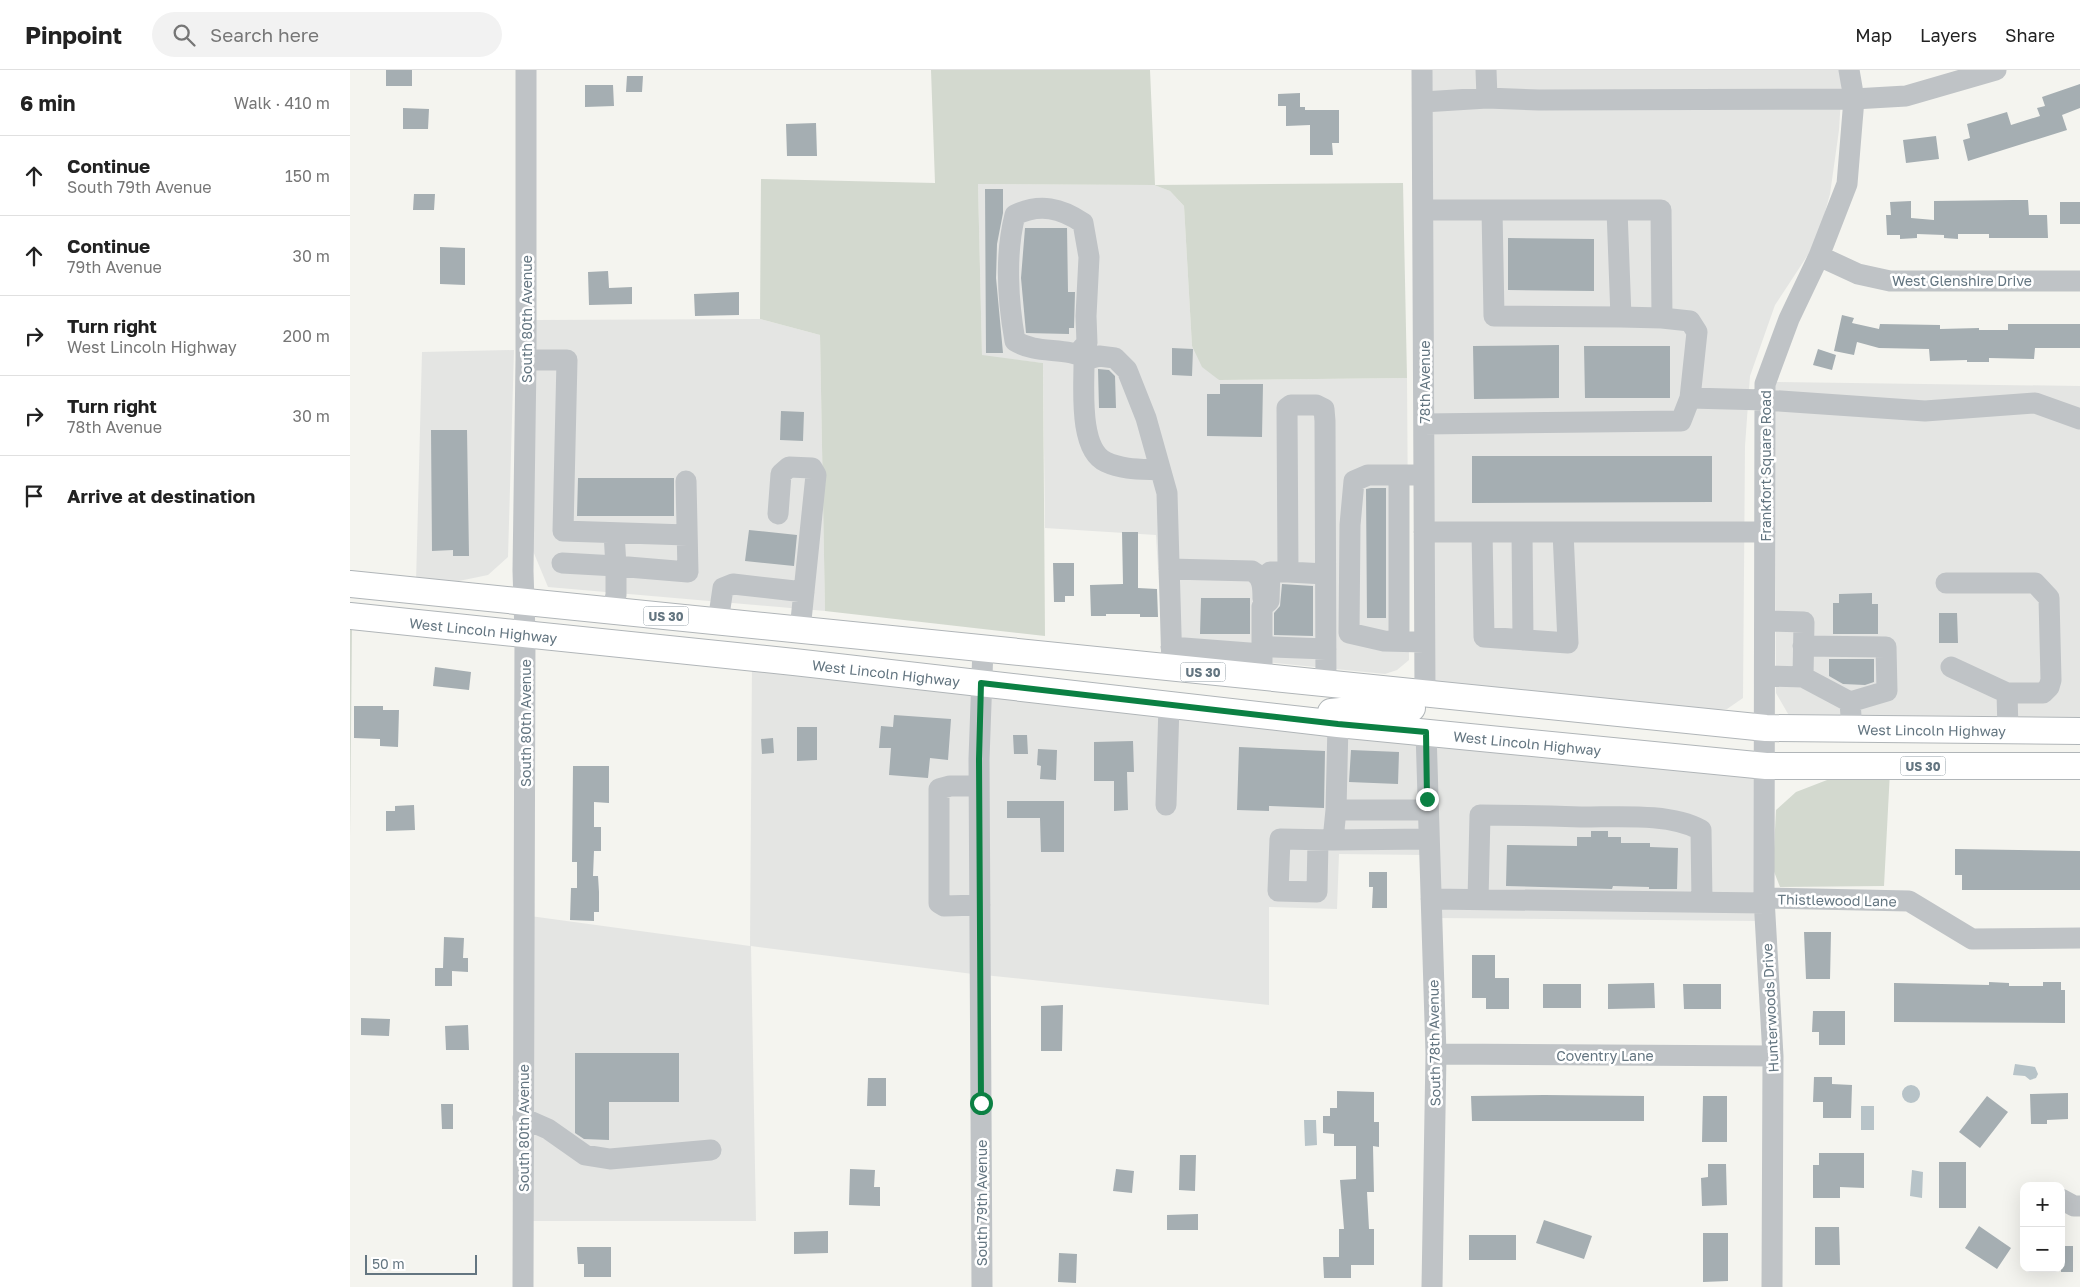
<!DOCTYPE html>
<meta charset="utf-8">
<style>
body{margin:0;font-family:"Golos Text",sans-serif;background:#f2f2f2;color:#222}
.controls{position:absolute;right:15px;bottom:15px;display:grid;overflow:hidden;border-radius:10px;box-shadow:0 5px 20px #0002}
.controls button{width:45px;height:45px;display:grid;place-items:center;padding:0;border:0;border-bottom:1px solid #e0e0e0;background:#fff;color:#222;font:25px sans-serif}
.scale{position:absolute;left:15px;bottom:12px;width:112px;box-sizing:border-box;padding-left:5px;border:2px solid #637580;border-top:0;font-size:14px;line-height:18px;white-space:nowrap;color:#637580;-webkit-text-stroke:4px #fff;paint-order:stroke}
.stop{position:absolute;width:15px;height:15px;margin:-11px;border:4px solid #0b8043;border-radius:50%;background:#fff}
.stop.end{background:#0b8043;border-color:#fff;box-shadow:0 1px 5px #0008}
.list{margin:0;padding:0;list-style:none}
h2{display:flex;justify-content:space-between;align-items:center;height:65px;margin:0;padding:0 20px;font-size:21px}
h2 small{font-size:16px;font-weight:400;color:#767676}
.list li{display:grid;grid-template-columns:32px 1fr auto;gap:15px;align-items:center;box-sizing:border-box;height:80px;padding:0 20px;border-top:1px solid #e0e0e0}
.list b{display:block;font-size:19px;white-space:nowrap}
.list p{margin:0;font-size:16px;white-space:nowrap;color:#767676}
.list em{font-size:16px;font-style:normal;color:#767676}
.icon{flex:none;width:28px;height:28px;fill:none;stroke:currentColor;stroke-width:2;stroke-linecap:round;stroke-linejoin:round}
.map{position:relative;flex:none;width:1730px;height:1217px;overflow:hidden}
header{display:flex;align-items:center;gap:30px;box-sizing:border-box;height:70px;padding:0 25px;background:#fff;border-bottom:1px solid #e0e0e0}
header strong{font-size:24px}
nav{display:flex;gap:28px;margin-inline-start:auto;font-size:18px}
.search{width:350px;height:45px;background:#f2f2f2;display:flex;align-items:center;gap:12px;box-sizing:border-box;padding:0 18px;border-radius:28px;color:#767676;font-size:19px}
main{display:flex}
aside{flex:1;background:#fff}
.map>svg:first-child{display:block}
.built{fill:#e4e5e3}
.green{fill:#d3d9cf}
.water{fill:#b7c3c8}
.building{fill:#a5aeb2}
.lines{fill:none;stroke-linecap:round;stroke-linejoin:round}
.major-casing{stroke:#b0b5b8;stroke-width:28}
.minor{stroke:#bfc3c6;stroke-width:21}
.major{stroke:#fff;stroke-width:26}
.route{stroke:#0b8043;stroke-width:6}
.labels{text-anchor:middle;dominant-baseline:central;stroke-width:5;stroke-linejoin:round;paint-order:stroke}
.shield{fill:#fff;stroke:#929ea6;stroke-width:1}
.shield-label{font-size:12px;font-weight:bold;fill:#637580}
.street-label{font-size:14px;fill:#637580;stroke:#fff}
</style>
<header>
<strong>Pinpoint</strong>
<div class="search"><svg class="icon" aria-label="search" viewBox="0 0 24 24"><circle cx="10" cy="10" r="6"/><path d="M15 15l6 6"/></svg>Search here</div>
<nav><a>Map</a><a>Layers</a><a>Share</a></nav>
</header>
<main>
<aside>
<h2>6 min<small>Walk · 410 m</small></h2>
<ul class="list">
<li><svg class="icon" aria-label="ahead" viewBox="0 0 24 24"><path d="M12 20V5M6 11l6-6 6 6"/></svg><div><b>Continue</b><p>South 79th Avenue</p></div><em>150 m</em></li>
<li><svg class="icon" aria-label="ahead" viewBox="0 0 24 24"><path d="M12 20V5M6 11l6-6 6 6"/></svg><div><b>Continue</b><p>79th Avenue</p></div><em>30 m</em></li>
<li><svg class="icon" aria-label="right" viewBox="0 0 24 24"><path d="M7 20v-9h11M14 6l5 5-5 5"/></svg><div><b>Turn right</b><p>West Lincoln Highway</p></div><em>200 m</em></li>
<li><svg class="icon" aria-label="right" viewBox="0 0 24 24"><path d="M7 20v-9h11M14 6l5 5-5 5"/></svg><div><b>Turn right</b><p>78th Avenue</p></div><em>30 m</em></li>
<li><svg class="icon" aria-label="arrive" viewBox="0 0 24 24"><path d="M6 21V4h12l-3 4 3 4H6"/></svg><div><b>Arrive at destination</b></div></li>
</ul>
</aside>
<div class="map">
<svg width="1730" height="1217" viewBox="0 0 1730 1217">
<rect width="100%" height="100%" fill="#f4f4ef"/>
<path class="built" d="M1080 0H1490L1492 12 1489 60 1480 124 1467 171 1425 235 1400 306 1395 376 1393 628 1377 639 1337 642 1082 615Z
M628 114 804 115 820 121 834 136 842 276 869 310 1057 308 1059 590 1047 600 1035 604 813 582 806 465 695 458 693 293 632 286Z
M410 249 470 265 475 541 198 517 183 481 186 250Z
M164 280 158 487 138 505 104 512 66 513 72 282Z
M1424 312 1730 316V652L1441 649 1426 623Z
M402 593 627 620 623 904 401 876 406 1151H182L180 846 400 876Z
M635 619 1072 666 1074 785 989 784 987 839 919 837V935L634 905Z
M1081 668 1409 703V851L1086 848Z"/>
<path class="green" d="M581 0H800L805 115 1053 113 1057 308 869 310 852 297 842 276 834 136 820 121 804 115 628 114 632 285 693 293 695 566 475 541 470 265 410 249 411 109 585 113Z
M0 559H2L0 767Z
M1540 701 1534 816 1430 817 1423 799 1426 740 1446 722 1490 705Z"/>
<path class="water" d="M1665 994 1685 997 1688 1004 1686 1008 1680 1010 1675 1006 1663 1005Z
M1552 1024a9 9 0 1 1 18 0a9 9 0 1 1-18 0Z
M1511 1036H1524V1060H1511Z
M954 1050H966L967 1075 955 1076Z
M1562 1100 1573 1102 1572 1128 1560 1126Z"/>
<path class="building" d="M36 0H62V16H36Z
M277 6H293L292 22H276Z
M1730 14V38L1712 45 1717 60 1618 91 1613 70 1620 68 1617 54 1657 42 1661 55 1690 46 1687 38 1695 36 1692 27Z
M235 15H263L264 36 235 37Z
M950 23V37H955V40H989V73H982L983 85H960V55L936 56V36H928V24Z
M53 38 79 39 78 59H53Z
M466 53 467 86H437L436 54Z
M1586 66 1589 89 1556 93 1553 70Z
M635 119H653V143L647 174 646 208 653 283H636Z
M64 124H85L84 140H63Z
M1663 130H1678L1679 145H1697L1698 168H1639V164H1608V169L1594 168V165L1567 164V168L1550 169V165H1537L1536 145H1541L1540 132 1561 131V148L1584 150V131Z
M1710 132H1730V154H1710Z
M675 158H717L718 222H725L724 258H719V264L676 263 671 208Z
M1158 168 1244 169V221L1158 220Z
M90 177 115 178V215L90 214Z
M258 201 259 218 282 217V234L239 235 238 202Z
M389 222V245L345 246 344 224Z
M1492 245 1504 248 1502 253 1529 259 1530 254 1590 255V259L1629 258V260H1658V254H1730V278H1685L1684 289 1639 288V292H1617V290L1580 291 1579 279 1529 278 1507 272 1504 285 1484 281Z
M1209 275V328L1124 329 1123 276Z
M1234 276H1320V328H1235Z
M822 278 843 279 842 306 822 305Z
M1468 279 1486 285 1482 300 1463 295Z
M748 299 759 300 765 306 766 338H749Z
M870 314H913L912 367 857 366V324H870Z
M431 341 454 342 453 371 430 370Z
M81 360H117L119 486H103V480L82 481Z
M1122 386H1362V432L1122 433Z
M228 408H324V446H227Z
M1021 418H1036V548H1017L1016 419Z
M399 460 447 465 444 496 395 491Z
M772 462H788V518L807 519 808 547H790V544H756V546H741L740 515 773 514Z
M703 493H724V526H715V532H704Z
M932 514 963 516V566L924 565V543L930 536Z
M1522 523V534H1528V564H1483V533H1489V524Z
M851 528H900V564H850Z
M1589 543H1607L1608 573H1589Z
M1479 589H1524V612L1515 615 1493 614 1479 606Z
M85 597 121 602 119 620 83 616Z
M4 636H33V640H49L48 677 30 676V669L4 668Z
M544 645 601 649 598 690 580 688 578 708 539 705 541 678H529L531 656 543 657Z
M447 657H467V690L447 691Z
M663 665H677L678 684H664Z
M423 668 424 683 412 684 411 669Z
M783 671 784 702H777L778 740 764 741V711H744V672Z
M889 677 975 681 974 738 919 736V741L887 740Z
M688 679 707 680 706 710 690 709 691 696 687 695Z
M1001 680 1049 682 1048 714 999 712Z
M223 696H259V733L244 732V757H251V781H244L243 806H248L249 822V842H244V851L220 850 221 818H227V792H222Z
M657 731H714V782H691L690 748H657Z
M64 735 65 760 36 761V741H45V736Z
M1241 761H1258V767H1271V773H1300V777L1328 778 1327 819H1299V817L1263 816 1262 819 1156 816 1157 775 1227 776V767H1241Z
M1605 779 1730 781V820H1612V805H1605Z
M1019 802H1037V838H1022L1023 817H1019Z
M1454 862H1481L1480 909H1456Z
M94 867 114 868 113 888H118V902L102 901V916H85V898H93Z
M1122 885H1145V908H1159V939H1136V928H1122Z
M1639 912 1659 913V916H1693V912H1711V920H1715V953L1544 952V913L1639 915Z
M1304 913 1305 938 1258 939V914Z
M1193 914H1231V938H1193Z
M1333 914H1371V939H1334Z
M713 935 712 981H691V936Z
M1463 941H1495V975H1469V962H1462Z
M11 948 40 949 39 966 11 965Z
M118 955 119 980H96L95 956Z
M225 983H329V1032H259V1070L234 1069 225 1063Z
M1464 1007H1482V1014L1502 1015 1501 1048H1473V1032H1463Z
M518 1008H536V1036H517Z
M987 1021 1024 1022V1052H1029V1077L1023 1076 1024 1122H1017L1019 1159H1024V1195H1001V1208H974L973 1187H989V1159H994L990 1110 1006 1109V1076H984V1064L973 1063V1046H980V1038H987Z
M1718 1023V1049L1697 1050V1054H1681L1680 1024Z
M1194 1025 1294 1026V1051H1122L1121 1026Z
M1353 1026H1377V1072H1352Z
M1637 1026 1658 1042 1630 1078 1609 1062Z
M91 1034H103V1059H92Z
M1469 1083H1514V1118L1490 1117V1128H1463V1095H1469Z
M830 1085H846L845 1121 829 1120Z
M1589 1092H1616V1138H1589Z
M1358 1094H1376L1377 1135 1352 1136 1351 1108 1358 1107Z
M500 1099 525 1100 524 1117H530V1136L499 1135Z
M766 1099 784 1101 782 1123 763 1121Z
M848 1144V1160H817V1145Z
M1194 1150 1242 1166 1234 1189 1186 1173Z
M1629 1156 1661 1178 1647 1199 1615 1178Z
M1465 1157H1489L1490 1195H1465Z
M478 1161V1183L444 1184V1162Z
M1353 1163H1378V1211L1353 1212Z
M1119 1165H1166V1190H1119Z
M1711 1176H1723V1202H1711Z
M227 1177H261V1207H234V1194H228Z
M709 1183 727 1184 726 1213 708 1212Z"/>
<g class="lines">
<defs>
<g id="major">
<path id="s1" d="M0 514 1416 658 1730 661"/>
<path id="s2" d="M0 546 444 592 988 654 1416 696H1730"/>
<path d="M981 642 1020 638H1062"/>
</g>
</defs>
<use href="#major" class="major-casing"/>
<path class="minor" d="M1072 0 1075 623
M1136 0 1137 28
M1073 32 1137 28 1189 30 1504 29 1556 26 1646 0
M1073 140H1311L1312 248 1340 251 1347 262 1340 328 1415 330 1575 341 1685 333 1730 349
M1142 140 1144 246 1271 247 1267 140
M1469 186 1508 204 1540 211H1730
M1271 247 1312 248
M728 283 737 273 736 246 739 187 733 153C711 138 690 133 665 145 655 184 658 232 665 271 688 285 715 276 738 289
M176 290H217L213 461 337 465
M1074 354 1331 351 1340 328
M810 400C792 399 773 400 756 392 729 380 734 320 734 294L738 289 749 286 765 288 777 300 796 348 817 423 822 598
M1049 405V571
M1074 405H1018L1004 411 1000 455 999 563 1034 571 1074 572
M428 444 431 404 439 397 462 398 466 405 450 560
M1074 462H1415
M1132 462 1134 567 1218 573 1213 462
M1172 462 1173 570
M212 493 266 496 264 463
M819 499 902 501C913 507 913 517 913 529
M938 502 975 504
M1596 513H1685L1699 528 1701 610 1699 617 1693 623H1657
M262 541 266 525V496L338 502 336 411
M1416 551 1454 552 1453 607 1416 606
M368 552 373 518 383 514 454 522
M1453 576 1536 577 1537 621 1500 632
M821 577 912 584
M923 577 976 579
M1601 597 1657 623 1658 660
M1453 607 1500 632 1501 646
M912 608V537L919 531 920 502H938L937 338 941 335H966L974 339 975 351 976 615
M988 654 986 740H1078
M1076 662 1086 984 1082 1217
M629 716H600L589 719V833L594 836 630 835
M816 735 819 635
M968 770 967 822 928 821 930 769 983 770 986 740
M983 770 1079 769
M1414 828 1559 831 1622 869 1730 868
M1081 829 1415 833
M1128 830 1130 745C1165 745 1199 746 1234 747 1269 747 1320 743 1351 760L1352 832
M1086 984 1423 986
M173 1048 198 1059 235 1085 260 1089 361 1080
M1711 1129 1724 1136H1730
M173 1217 175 564 173 501 176 290V0
M632 1217 629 689 633 578
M1422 1217 1423 986 1414 828 1415 314 1439 249 1469 186 1497 114 1504 29 1499 0"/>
<use href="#major" class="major"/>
</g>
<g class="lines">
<path class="route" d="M631 1033 629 689 631 613 988 654 1076 662 1077 729"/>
</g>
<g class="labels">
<g class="shield">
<rect x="293.5" y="536.5" width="45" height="19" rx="4"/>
<rect x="830.5" y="592.5" width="45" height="19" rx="4"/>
<rect x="1550.5" y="686.5" width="45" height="19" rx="4"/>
</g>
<g class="shield-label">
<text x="316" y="546">US 30</text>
<text x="853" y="602">US 30</text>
<text x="1573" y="696">US 30</text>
</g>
<g class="street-label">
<text x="1612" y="210">West Glenshire Drive</text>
<text transform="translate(176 249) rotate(-90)">South 80th Avenue</text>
<text transform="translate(1074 312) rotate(-90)">78th Avenue</text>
<text transform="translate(1415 396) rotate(-90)">Frankfort Square Road</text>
<text stroke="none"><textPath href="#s2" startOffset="134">West Lincoln Highway</textPath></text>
<text stroke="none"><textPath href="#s2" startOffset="539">West Lincoln Highway</textPath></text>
<text transform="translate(175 653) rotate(-90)">South 80th Avenue</text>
<text stroke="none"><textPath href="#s1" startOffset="1589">West Lincoln Highway</textPath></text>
<text stroke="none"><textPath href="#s2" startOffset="1184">West Lincoln Highway</textPath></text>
<text transform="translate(1487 830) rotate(1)">Thistlewood Lane</text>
<text transform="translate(1420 938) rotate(-93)">Hunterwoods Drive</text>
<text transform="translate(1084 973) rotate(-91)">South 78th Avenue</text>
<text x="1255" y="985">Coventry Lane</text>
<text transform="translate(173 1058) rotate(-90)">South 80th Avenue</text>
<text transform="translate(631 1133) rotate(-90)">South 79th Avenue</text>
</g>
</g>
</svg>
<div class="controls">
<button>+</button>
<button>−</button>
</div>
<div class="scale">50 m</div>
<div class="stop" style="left:631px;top:1033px"></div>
<div class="stop end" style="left:1077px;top:729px"></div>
</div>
</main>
